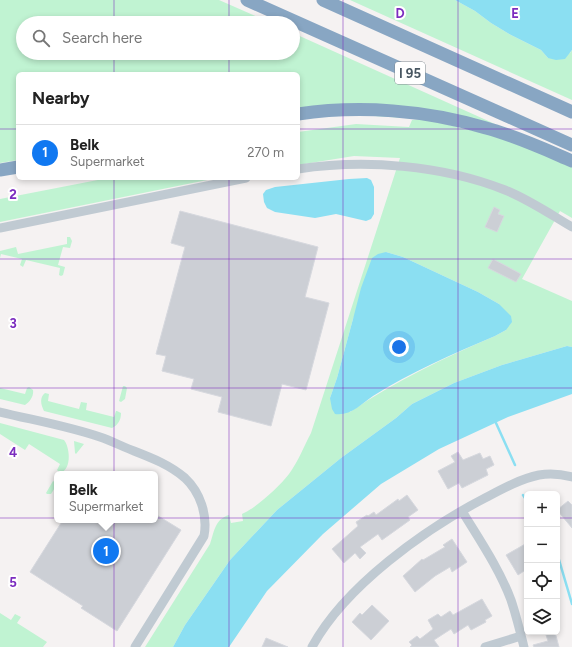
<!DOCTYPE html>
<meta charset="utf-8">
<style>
body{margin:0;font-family:Figtree,sans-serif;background:#f6f6f6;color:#222}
.controls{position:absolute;right:12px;bottom:12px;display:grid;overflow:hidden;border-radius:6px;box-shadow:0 2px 6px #0003}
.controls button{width:36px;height:36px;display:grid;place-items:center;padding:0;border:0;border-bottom:1px solid #e0e0e0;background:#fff;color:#222;font:20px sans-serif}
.you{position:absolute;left:399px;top:347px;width:14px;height:14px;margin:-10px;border:3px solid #fff;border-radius:50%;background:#1a73e8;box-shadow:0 0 0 6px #1a73e833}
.badge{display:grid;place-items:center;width:26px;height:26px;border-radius:50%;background:#1078f1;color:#fff;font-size:13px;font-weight:700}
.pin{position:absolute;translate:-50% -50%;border:2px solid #fff;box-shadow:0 1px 4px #0006}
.popup{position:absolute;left:54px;top:471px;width:104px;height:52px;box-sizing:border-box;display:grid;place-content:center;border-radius:6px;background:#fff;filter:drop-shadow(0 1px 3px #0005);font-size:13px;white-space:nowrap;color:#767676}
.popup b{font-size:15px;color:#222}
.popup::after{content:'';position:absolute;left:50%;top:100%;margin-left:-8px;border:8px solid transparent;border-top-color:#fff}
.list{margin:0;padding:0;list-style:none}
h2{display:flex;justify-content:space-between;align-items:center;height:52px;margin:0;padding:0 16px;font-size:17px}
h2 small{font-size:13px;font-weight:400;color:#767676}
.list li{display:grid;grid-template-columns:26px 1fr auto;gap:12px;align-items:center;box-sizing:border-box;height:56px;padding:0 16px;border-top:1px solid #e0e0e0}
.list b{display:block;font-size:15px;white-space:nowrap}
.list p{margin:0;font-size:13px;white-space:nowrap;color:#767676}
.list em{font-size:13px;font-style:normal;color:#767676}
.icon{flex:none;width:22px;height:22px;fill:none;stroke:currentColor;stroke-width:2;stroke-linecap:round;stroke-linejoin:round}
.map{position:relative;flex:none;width:572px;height:647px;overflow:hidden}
.search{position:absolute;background:#fff;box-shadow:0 2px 6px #0003;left:16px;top:16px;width:284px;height:44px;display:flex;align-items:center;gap:10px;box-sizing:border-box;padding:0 14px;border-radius:22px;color:#767676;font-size:15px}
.panel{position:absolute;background:#fff;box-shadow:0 2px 6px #0003;left:16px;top:72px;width:284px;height:108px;border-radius:6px}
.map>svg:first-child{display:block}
.green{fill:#c0f3d2;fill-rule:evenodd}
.water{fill:#8bdff2}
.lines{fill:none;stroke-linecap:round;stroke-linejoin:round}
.stream{stroke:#8bdff2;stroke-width:2.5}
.building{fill:#cccfd5;stroke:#d6d8de}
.minor{stroke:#c0cad2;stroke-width:9}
.highway{stroke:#88a6c3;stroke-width:13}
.grid{fill:none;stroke:#7b2cbf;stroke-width:1;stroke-opacity:0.55}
.labels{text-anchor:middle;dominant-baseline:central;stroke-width:4;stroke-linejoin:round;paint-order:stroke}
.shield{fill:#fff;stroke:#7f8990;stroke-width:1}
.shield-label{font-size:13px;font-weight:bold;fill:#485661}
.grid-label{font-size:13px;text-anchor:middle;font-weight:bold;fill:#7b2cbf;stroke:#fff;stroke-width:4;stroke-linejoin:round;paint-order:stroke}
</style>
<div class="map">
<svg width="572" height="647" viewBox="0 0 572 647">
<rect width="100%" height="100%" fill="#f5f2f2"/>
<path class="green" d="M0 0H219L271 23H23V53H293V33L495 124 298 111V74H18V160L0 163Z
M350 0H455L475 11 491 23 511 35 541 50 548 58 570 53 572 50V100Z
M424 119 500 137 572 166V218L560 211 522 279 572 301V347L567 346 502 365 454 383 412 404 396 418 341 458 277 510 230 560 185 625 173 647H145L210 544C214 532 215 519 229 515L231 523 243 521 242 514C256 508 279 487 289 474 298 462 304 446 311 433L400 158 354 156 298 165V132L356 124 409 127 412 120ZM386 252 403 257 478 292 499 304 506 330 495 336C444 358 395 381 350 412L330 398 337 378 353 319Z
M108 178H217L0 222V199Z
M67 237H70L72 241 70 248 63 247 58 265 65 267 63 275 61 276 59 275 60 268 26 260 23 267 20 265 22 259 1 254 0 258V251L16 247 18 254 67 244Z
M123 386H125L127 388 125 399 121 402 119 401Z
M29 387 33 390C34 396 30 402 25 405L0 399V388L25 394 27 388Z
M45 393 49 394 48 401 79 409 81 402 87 403 86 410 114 417 116 411H117L121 413C121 420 118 425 112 428L44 411C41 405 39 398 45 393Z
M0 423 64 440C70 447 72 470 60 473L57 470 60 464 29 444 25 450 0 434Z
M74 441 84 444 76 454 75 453Z
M53 481 56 483V486L51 494H47L46 493Z
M0 613 11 620 15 614 21 617 17 623 47 642 43 647H0Z"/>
<path class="water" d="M455 0H572V50L565 59 556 60 548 58 541 50 511 35 491 23 475 11Z
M367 178 371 180 374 187V214L371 219 366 221 336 214 315 218 275 212 267 208 264 202 263 194 266 190 275 187 349 179Z
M386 252 403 257 478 292 499 304 511 316 512 322 506 330 495 336C453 354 411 372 373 396 361 404 351 416 335 414L332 409 330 398 337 378 353 319 361 288 372 258 378 254Z
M567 346 572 347V394L508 417 439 449 381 484 323 534 267 591 229 647H173L185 625 230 560 277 510 341 458 396 418 412 404 454 383 502 365Z"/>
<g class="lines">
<path class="stream" d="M496 423 515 465
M523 495 527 501
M557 553 572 604"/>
</g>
<path class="building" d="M494 207 500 210 498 214 504 216 497 232 485 227Z
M180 211 318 247 305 297 329 303 306 390 282 384 271 426 218 412 222 397 191 389 194 379 162 371 166 356 156 354 185 247 171 243Z
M493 259 521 274 516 282 488 268Z
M458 452 463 460 480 453 483 459 490 456 494 465 486 469 488 475 462 488 459 483 448 489 438 471 455 462 451 456Z
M407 495 418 510 408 517 410 520 382 540 378 534 360 547 366 553 360 559 355 553 344 563 332 549 358 526 356 522 367 515 368 516 374 512 376 515 398 499 399 501Z
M568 501 572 505V528L557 510Z
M155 514 181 530 117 631 81 608 83 606 30 572 63 520H155Z
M452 539 467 562 452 572 450 567 435 576 415 592 403 576 422 559 423 560 445 547 443 545Z
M527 543V569L518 575 506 555Z
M482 599 492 616 485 620 486 622 471 630 468 625 454 634 451 629 434 640 439 647H410L412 645 409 642 417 636 420 639 433 629 428 620 438 614 441 617 450 611 453 615Z
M372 605 389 621 371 640 352 622 360 613 362 615Z
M545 632H555L559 647H534L533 645 548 641Z
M266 638 288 647H262Z"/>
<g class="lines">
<path class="minor" d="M298 169C365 159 442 165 505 190 528 199 550 214 572 227
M0 228 246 178
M0 412C33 420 68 426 100 437 112 441 123 447 134 451 152 458 170 465 185 478 200 492 208 515 204 536L135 647
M462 511C479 539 499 568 511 600 516 615 520 631 524 647
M312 647C345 586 425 529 485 498 502 489 520 479 539 475 550 473 561 474 572 477
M485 647 521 636"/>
<path class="highway" d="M247 0 572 145
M323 0 572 112
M298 114C360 105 426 110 486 128 516 136 544 149 572 161
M0 170 18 167"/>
</g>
<path class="grid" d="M114 0V23M229 0V23M343 0V647M458 0V647M114 53V74M229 53V74M0 129H18M298 129H572M114 178V647M229 178V647M0 259H572M0 388H572M0 518H527M557 518H572"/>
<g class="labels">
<rect class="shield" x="395" y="62" width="30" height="22" rx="3"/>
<g class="shield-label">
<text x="410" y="73">I 95</text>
</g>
</g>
<g class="grid-label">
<text x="400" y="18">D</text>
<text x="515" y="18">E</text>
<text x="13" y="199">2</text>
<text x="13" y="328">3</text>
<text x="13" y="457">4</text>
<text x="13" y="587">5</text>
</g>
</svg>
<div class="controls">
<button>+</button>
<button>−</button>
<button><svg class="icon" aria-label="locate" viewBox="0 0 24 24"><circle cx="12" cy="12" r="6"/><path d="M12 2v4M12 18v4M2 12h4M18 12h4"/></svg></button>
<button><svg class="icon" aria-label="layers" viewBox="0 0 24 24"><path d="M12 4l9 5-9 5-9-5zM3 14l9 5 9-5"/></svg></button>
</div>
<div class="you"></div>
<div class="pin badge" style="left:106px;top:551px">1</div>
<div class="popup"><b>Belk</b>Supermarket</div>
<div class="search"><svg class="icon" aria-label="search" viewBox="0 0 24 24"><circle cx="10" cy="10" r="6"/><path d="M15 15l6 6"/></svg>Search here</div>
<section class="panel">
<h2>Nearby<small></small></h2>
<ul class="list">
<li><span class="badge">1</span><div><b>Belk</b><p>Supermarket</p></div><em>270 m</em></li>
</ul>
</section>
</div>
